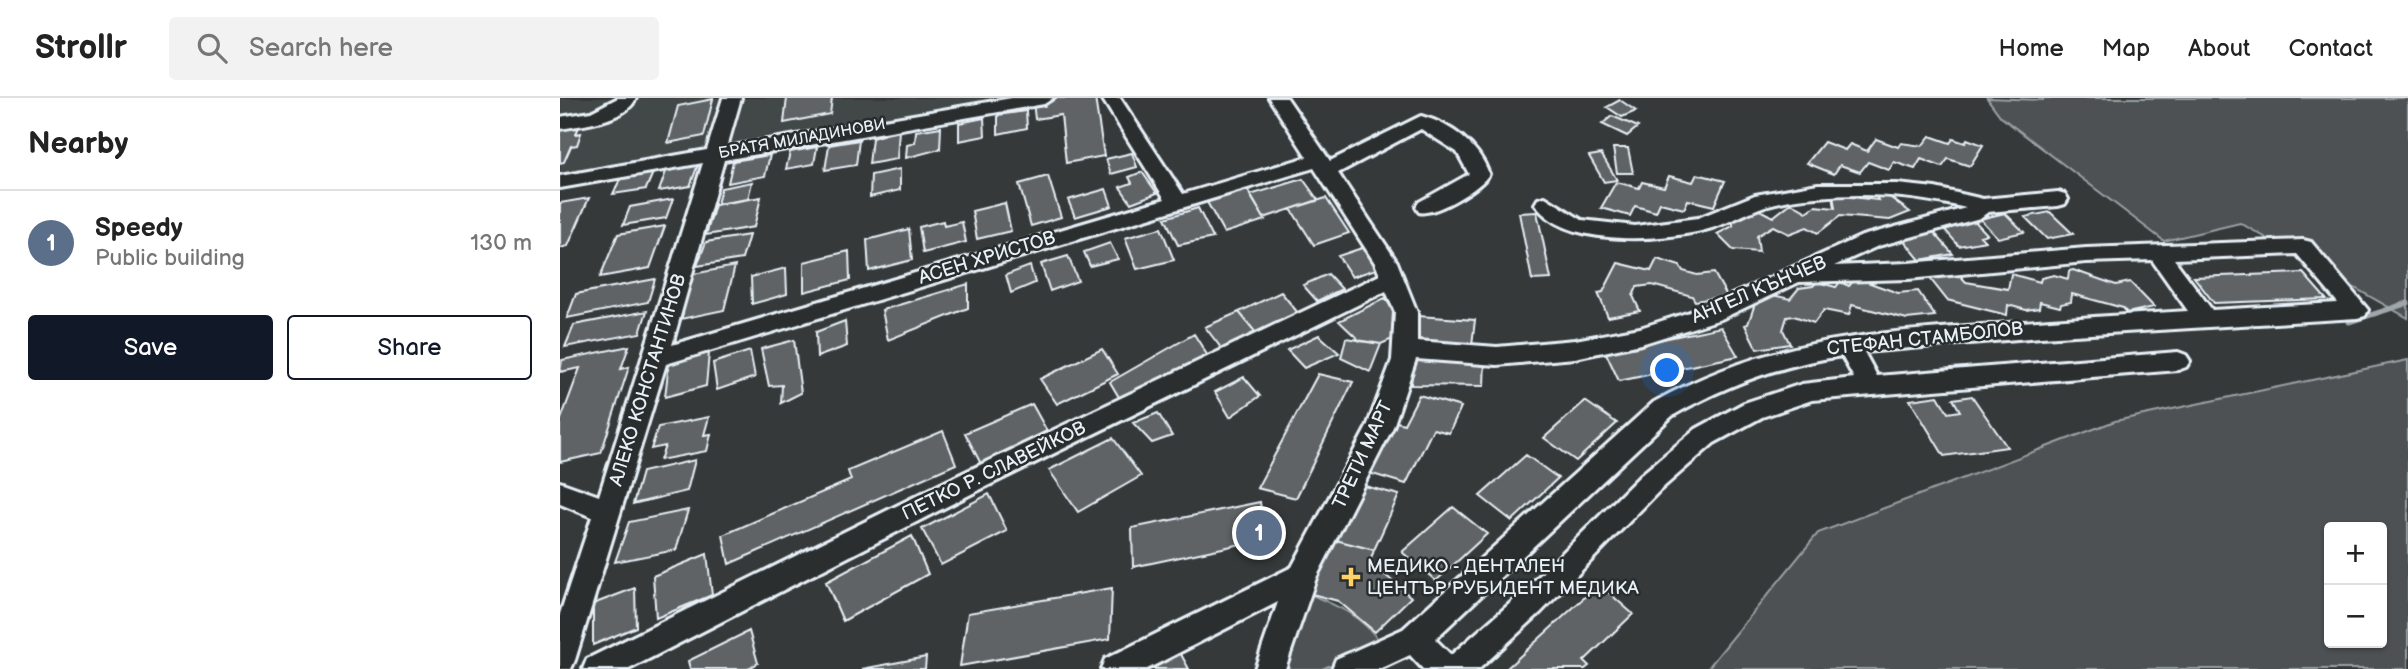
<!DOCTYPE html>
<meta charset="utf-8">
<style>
body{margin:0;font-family:"Balsamiq Sans",sans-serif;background:#f2f2f2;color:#222}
.controls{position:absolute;right:21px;bottom:21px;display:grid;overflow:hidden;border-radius:7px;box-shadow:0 2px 5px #0004}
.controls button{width:63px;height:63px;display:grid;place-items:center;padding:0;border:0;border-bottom:2px solid #e0e0e0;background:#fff;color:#222;font:35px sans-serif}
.you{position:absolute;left:1108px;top:273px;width:24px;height:24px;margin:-18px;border:5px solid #fff;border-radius:50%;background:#1a73e8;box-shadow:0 0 0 10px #1a73e833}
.badge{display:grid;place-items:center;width:46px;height:46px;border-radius:50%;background:#111827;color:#fff;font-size:23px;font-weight:700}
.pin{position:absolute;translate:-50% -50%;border:4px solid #fff;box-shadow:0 2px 7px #0006}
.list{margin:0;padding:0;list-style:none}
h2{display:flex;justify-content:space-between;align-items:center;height:91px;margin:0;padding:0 28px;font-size:30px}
h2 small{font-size:23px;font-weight:400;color:#767676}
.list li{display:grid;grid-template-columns:46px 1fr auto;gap:21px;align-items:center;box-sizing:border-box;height:105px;padding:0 28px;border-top:2px solid #e0e0e0}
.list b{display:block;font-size:26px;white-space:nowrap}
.list p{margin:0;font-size:23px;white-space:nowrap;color:#767676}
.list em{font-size:23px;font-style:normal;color:#767676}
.actions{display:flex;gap:14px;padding:21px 28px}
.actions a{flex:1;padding:16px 0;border:2px solid #111827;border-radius:7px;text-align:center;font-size:24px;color:#111827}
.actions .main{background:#111827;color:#fff}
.icon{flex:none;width:38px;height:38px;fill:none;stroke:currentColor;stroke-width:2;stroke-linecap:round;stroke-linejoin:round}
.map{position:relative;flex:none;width:1848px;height:571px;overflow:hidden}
header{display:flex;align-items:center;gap:42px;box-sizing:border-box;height:98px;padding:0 35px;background:#fff;border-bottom:2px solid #e0e0e0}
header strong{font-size:33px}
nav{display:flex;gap:38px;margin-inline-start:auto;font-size:24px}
.search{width:490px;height:63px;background:#f2f2f2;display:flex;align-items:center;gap:18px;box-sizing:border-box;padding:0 24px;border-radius:7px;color:#767676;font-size:26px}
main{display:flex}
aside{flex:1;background:#fff}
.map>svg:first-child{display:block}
.built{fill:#424647}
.green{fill:#4d5152;stroke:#9aa1a5;stroke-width:2;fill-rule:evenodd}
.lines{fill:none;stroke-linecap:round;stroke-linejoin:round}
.stream{stroke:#a0a7ac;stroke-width:5}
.building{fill:#5f6365;stroke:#e8f1f8;stroke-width:2}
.minor-casing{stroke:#e8f1f8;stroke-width:6}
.minor{fill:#2a2d2e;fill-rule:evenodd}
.poi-dot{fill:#ffd166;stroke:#2a2d2e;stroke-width:2.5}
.labels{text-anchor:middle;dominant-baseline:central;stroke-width:5;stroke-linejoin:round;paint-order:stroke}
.far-street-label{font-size:16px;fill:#e8f1f8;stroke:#2a2d2e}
.street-label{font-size:19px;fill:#e8f1f8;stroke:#2a2d2e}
.poi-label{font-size:19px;fill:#e8f1f8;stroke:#2a2d2e;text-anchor:start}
</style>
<header>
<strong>Strollr</strong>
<div class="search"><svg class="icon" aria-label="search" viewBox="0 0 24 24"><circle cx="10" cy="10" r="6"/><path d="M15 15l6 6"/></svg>Search here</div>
<nav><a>Home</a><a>Map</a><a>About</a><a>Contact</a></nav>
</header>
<main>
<aside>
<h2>Nearby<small></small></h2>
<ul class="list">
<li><span class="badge" style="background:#5c6f8a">1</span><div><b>Speedy</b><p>Public building</p></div><em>130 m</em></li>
</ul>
<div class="actions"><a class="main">Save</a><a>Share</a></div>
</aside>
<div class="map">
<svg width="1848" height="571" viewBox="0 0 1848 571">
<rect width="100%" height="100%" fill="#35393a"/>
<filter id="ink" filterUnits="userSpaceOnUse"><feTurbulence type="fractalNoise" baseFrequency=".0143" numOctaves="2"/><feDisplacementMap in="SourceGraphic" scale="14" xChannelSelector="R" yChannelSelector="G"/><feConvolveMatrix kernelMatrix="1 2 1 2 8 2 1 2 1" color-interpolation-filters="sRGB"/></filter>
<g filter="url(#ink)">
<path class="built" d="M0 0H434L0 77Z"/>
<path class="green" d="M1427 0 1483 2V0H1848V220L1680 125 1604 143 1441 19Z
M1848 262V571H1147L1258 435 1555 323ZM1769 429H1822V545H1769Z
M744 494C773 506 803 517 820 545L762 571H729L725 549Z"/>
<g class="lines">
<path class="stream" d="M1789 224 1848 205"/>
</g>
<path class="building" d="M227 0H272L270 16 224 25Z
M494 0H535L544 58 506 65 501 17 475 21 473 4Z
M153 1 144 38 108 45 118 8Z
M1060 2 1076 13 1062 19 1047 9Z
M466 13 467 30 438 36V17Z
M1052 18 1078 29 1067 38 1042 26Z
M424 20 425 38 399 43V25Z
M21 24 16 36 21 35 17 47 11 48 4 64 0 65V27Z
M381 29 380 51 346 60 347 47 355 45 356 33Z
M339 32 337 61 309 66 312 40Z
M1370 38 1390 45 1393 41 1405 45 1407 41 1423 47 1410 68 1388 61 1382 69 1361 61 1355 71 1334 64 1329 72 1308 64 1300 74 1280 67 1274 76 1247 65 1264 44 1285 52 1290 46 1307 53 1316 41 1338 49 1341 45 1362 48Z
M299 42 296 67 265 72 269 47Z
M257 49 254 66 226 71 230 54Z
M1053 50H1068L1073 75H1057Z
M572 55 577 69 551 76 546 61Z
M1041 56 1045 62 1057 82 1044 84 1029 58Z
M210 57 205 78 168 85 173 63Z
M139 64 130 88 99 93 108 68Z
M95 70 86 91 53 96 63 75Z
M340 71V92L310 99 311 77Z
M582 74 597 95 571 105 560 89 572 85 569 79Z
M1137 76 1165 83 1154 108 1128 102 1124 111 1100 105 1096 114 1075 108 1070 118 1041 110 1056 84 1079 90 1082 84 1104 89 1109 78 1133 84Z
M488 78 501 119 471 128 459 86Z
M743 81 758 102 704 120 690 97Z
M192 84 188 101 157 106 161 90Z
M546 91 552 108 515 119 508 102Z
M687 91 705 122 664 135 647 104Z
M1324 95 1350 114 1330 122 1280 118 1258 135 1247 129 1229 136 1213 128 1197 138 1199 154 1173 152 1157 136 1173 128V123L1192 108 1213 119 1231 105 1247 114 1255 108 1275 110 1273 97 1318 102 1316 98Z
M201 99 194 129 146 137 155 107Z
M29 100 8 148 0 150V105Z
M766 100 789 135 754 147 731 111Z
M113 101 106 120 63 127 70 109Z
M445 105 451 133 417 141 412 113Z
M638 110 653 140 618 147 605 120Z
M977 114 991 181 972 182 959 115Z
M1490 114 1513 136 1487 141 1465 119Z
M1445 115 1464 134 1438 140 1420 121Z
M1410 118 1427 136 1420 138 1425 143 1399 148 1378 124Z
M383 123 384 128 402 124 406 144 363 155 359 129Z
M105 128 90 170 40 179 58 136Z
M601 130 614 162 577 171 565 140Z
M349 131 352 162 309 173 307 142Z
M1373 133 1393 156 1360 162 1341 139Z
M189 137 182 161 137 168 146 144Z
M550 145 558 161 530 168 524 154Z
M805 149 819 170 792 179 778 158Z
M289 153 290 182 244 194V164Z
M508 158 518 183 490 193 481 166Z
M1097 161 1120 168 1123 173 1137 177 1154 175 1167 198 1135 203 1132 198 1092 187 1077 189 1073 198 1080 213 1048 219 1038 195 1043 194 1058 165 1091 173Z
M175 168 164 212 121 221 133 176Z
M470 168 475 185 451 195 446 177Z
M226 170 227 196 192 206 191 179Z
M1513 172 1556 187 1570 184 1594 209 1567 215 1563 210 1512 196 1511 204 1501 206 1500 209 1480 204 1479 210 1466 212 1448 207 1447 217 1387 202 1368 178 1396 173 1406 184 1448 191 1451 176 1480 184 1481 180 1494 177 1508 181 1509 173Z
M1743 175 1766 201 1654 205 1634 179Z
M768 176 782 191 757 203 743 187Z
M1296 180 1338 195 1358 193 1375 218 1347 221 1292 207 1289 217 1264 212 1254 225 1234 218 1227 219 1223 232 1230 246 1197 251 1185 227 1188 226 1199 194 1230 201 1239 190 1253 188 1257 184 1276 189 1280 184 1289 188Z
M95 181 88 204 7 220 16 196Z
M408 186V210L328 242 322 212Z
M721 194 738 215 696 235 679 214Z
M825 200 838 219 832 227 835 240 821 246 800 243 779 223Z
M87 213 80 235 5 249 14 227Z
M679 214 696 235 662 251 645 229Z
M858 218 915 222 912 247 854 243Z
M285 223 287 248 257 259 256 234Z
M1161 229 1178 258 1059 283 1045 253Z
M634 236 649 260 560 301 550 284Z
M759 237 779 255 744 270 727 252Z
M786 240 821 246 810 274 781 260Z
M234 242 241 295 221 305 222 287 209 288 201 251Z
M69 248 61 271 69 269 41 355 0 364V324L20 270 0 274 2 262Z
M542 251 558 276 497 306 480 281Z
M190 253 195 279 157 292 153 265Z
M149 255 146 288 105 299 109 265Z
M854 259 925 261 924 288 851 287Z
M758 276 793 284 736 400 697 390Z
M684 279 700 298 670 319 655 294Z
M859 297 901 309 889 335 873 331 846 386 799 372 826 321 844 326Z
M1378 298 1388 315 1400 313 1393 301 1412 298 1447 349 1384 358 1350 302Z
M1025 303 1057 325 1016 363 984 340Z
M472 306 487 333 421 366 405 335Z
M598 315 612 338 592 345 573 325Z
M149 319 144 337 151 336 147 353 100 362 105 348 91 351 98 329Z
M383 333 396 366 169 466 163 437 291 382 288 373Z
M553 340 581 378 518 414 489 372Z
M966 357 998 380 952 423 920 398Z
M135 362 127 393 73 406 82 374Z
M797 386 839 397 814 452 772 441Z
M429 396 447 433 381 467 362 431Z
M700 404 705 441 573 469 572 430Z
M893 409 927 436 876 483 842 454Z
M128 412 116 452 55 464 69 424Z
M352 438 368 476 283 523 266 484Z
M772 441 814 452 810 464 851 499 815 534 778 503 748 495Z
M147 456 152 497 96 520 93 478Z
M1039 486 1073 516 1024 563 1029 568 1025 571H946Z
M75 490 76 529 33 547V506Z
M552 490 550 541 400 568 408 515Z
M189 533 198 565 188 571H130L128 563Z
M617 549 629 571H577Z
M366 559 365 571H302Z"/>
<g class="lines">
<defs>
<path id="minor" d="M58 0H76C67 23 22 27 0 31V19L31 14Z
M163 0H181L167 49 452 0H493L484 6 164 62 112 247 605 101 542 0H560L623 96 747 59 709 0H727L770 63 861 18C891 26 919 47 929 76 921 90 875 118 859 114L856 109 859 104 909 76 897 54 861 31 778 75 837 164 857 214V243L937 249 1015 242 1080 230 1145 209 1302 138 1406 110C1358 98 1306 94 1257 99 1241 100 1221 103 1205 108 1185 115 1166 127 1145 132 1101 143 1004 150 975 106L978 101 985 99 1022 122 1075 128 1138 120 1195 97 1258 86H1337L1375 90 1423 101 1498 94 1505 96 1508 101 1505 106 1498 108 1428 114 1420 120 1318 148 1274 168 1348 165 1526 150 1743 142 1751 144 1808 212 1805 218 1797 220 1481 239 1304 254 1317 278 1618 254 1626 257 1630 263 1626 269 1618 272 1252 302 1202 319 1154 345 1100 392 981 514 919 571H863L850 557 820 571H772L776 561 843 531 1094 304C1204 243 1299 236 1421 227 1490 222 1559 217 1628 213L1592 162 1526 164 1348 181 1239 184 1161 221 1081 246 1015 260 937 267 856 261 833 329 756 480 725 571H695L718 504 587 571H541L545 561 732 469 807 329 832 262 835 214 826 193 417 393 69 571H23L27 561 399 377 820 177 815 165 754 70 106 266 15 562 11 571H0V516L32 419 0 406V384L39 398 143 65 0 90V78L147 52ZM1737 156 1778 205 1652 212 1614 161ZM1282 258 1294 280 1242 286 1184 305 1136 331 1082 376 961 496 891 557 875 541 1112 318C1166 287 1220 267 1282 258Z"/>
</defs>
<use href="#minor" class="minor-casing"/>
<use href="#minor" class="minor"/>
</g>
</g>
<path class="poi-dot" d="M787.5 468.5h7v7h7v7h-7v7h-7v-7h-7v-7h7z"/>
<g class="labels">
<g class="far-street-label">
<text transform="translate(242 41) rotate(-10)">БРАТЯ МИЛАДИНОВИ</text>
</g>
<g class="street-label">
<text transform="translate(427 160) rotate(-17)">АСЕН ХРИСТОВ</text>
<text transform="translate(1199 192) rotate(-23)">АНГЕЛ КЪНЧЕВ</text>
<text transform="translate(1365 241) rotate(-6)">СТЕФАН СТАМБОЛОВ</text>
<text transform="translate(88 282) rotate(-73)">АЛЕКО КОНСТАНТИНОВ</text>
<text transform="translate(803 357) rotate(-65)">ТРЕТИ МАРТ</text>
<text transform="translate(434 373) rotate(-26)">ПЕТКО Р. СЛАВЕЙКОВ</text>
</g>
<g class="poi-label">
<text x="807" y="468">МЕДИКО - ДЕНТАЛЕН<tspan x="807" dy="22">ЦЕНТЪР РУБИДЕНТ МЕДИКА</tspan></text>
</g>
</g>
</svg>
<div class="controls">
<button>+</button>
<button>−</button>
</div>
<div class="you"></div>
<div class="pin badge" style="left:699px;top:435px;background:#5c6f8a">1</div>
</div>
</main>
